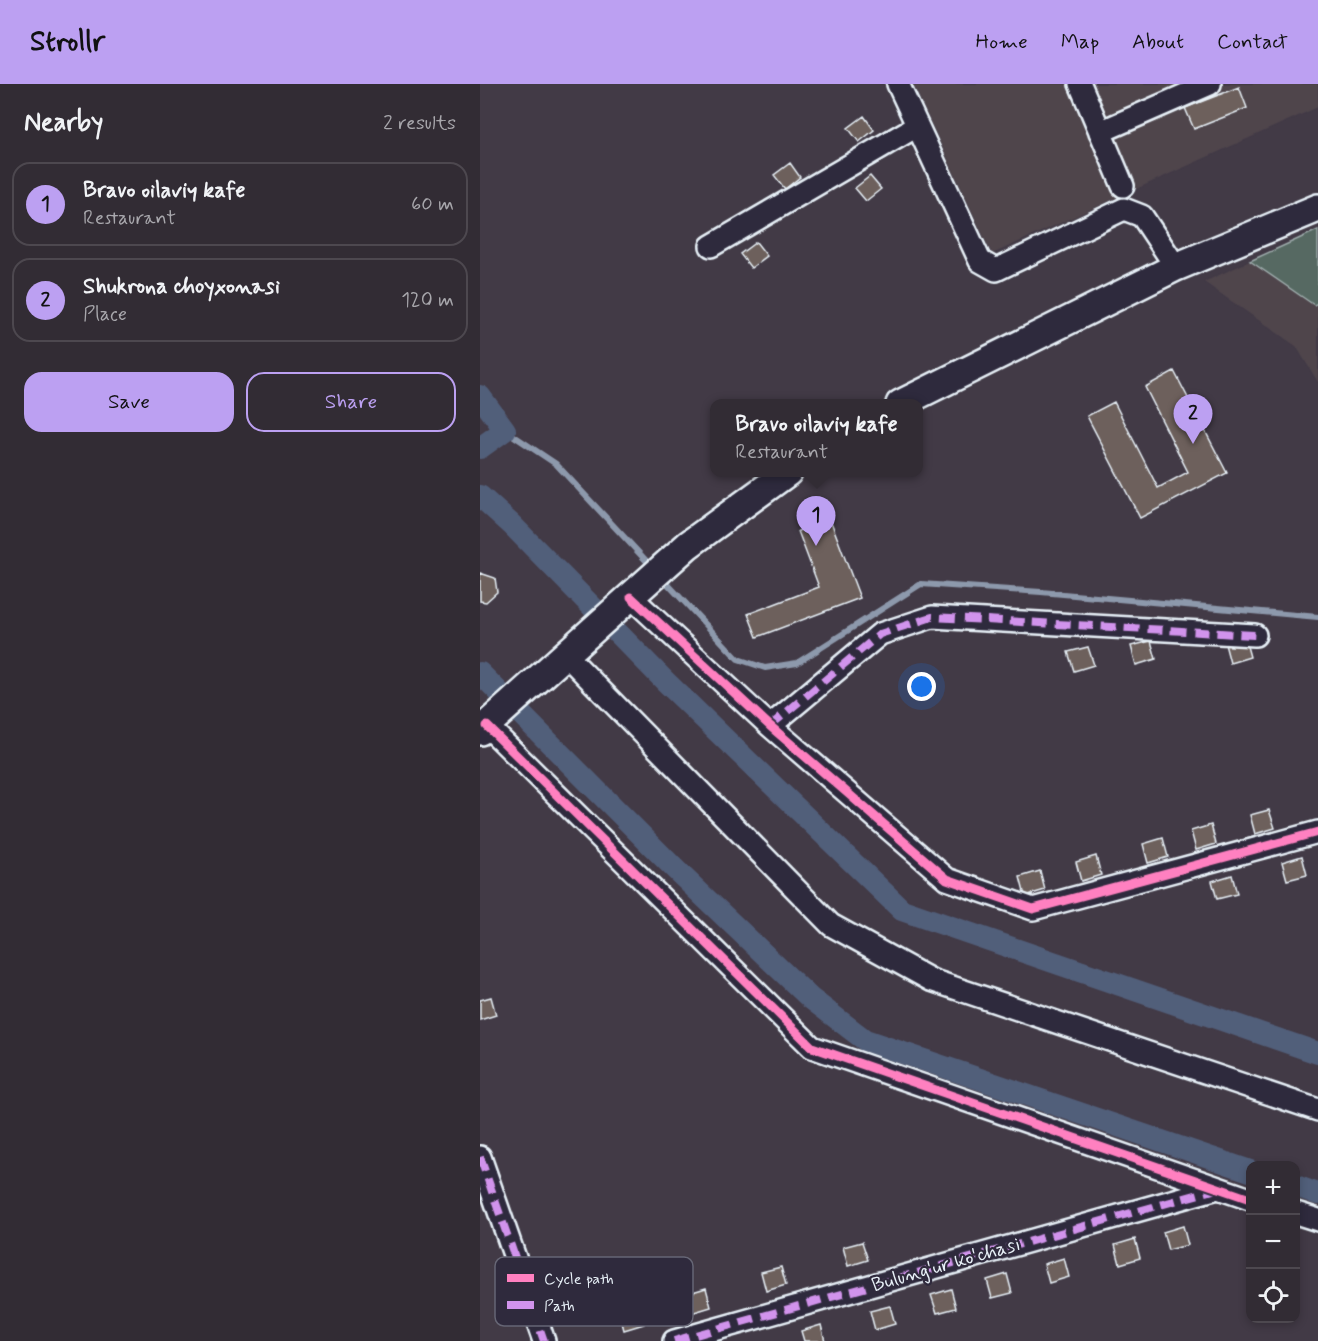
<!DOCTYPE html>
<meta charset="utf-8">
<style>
body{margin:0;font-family:Mynerve,sans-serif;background:#3a343c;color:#f1f3f6}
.controls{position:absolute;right:18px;bottom:18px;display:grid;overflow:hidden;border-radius:12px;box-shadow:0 3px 9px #0003}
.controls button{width:54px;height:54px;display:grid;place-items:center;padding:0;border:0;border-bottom:2px solid #4d484f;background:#322c34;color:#f1f3f6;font:30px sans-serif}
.you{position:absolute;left:442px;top:603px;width:21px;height:21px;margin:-15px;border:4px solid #fff;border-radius:50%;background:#1a73e8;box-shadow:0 0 0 9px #1a73e833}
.badge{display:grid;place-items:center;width:39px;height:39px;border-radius:50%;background:#bca0f2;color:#111;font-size:20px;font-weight:700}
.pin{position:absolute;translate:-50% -50px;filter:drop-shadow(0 2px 3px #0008)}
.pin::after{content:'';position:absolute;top:32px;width:21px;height:18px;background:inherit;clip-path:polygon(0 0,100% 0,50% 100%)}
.popup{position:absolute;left:230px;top:315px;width:213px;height:78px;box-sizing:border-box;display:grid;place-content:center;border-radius:12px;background:#322c34;filter:drop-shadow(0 2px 4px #0005);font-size:20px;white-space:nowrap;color:#a8a7ac}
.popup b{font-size:22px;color:#f1f3f6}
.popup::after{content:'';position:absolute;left:50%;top:100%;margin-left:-12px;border:12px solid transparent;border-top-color:#322c34}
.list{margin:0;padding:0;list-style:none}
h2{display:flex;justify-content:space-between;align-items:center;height:78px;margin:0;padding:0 24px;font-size:26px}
h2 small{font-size:20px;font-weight:400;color:#a8a7ac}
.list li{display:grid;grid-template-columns:39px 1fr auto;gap:18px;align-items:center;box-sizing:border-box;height:84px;margin:0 12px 12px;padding:0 12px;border:2px solid #4d484f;border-radius:18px}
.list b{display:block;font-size:22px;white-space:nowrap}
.list p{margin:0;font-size:20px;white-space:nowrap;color:#a8a7ac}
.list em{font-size:20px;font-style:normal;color:#a8a7ac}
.actions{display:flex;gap:12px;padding:18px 24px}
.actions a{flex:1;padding:14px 0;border:2px solid #bca0f2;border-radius:18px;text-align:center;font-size:21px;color:#bca0f2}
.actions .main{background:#bca0f2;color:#111}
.icon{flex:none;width:33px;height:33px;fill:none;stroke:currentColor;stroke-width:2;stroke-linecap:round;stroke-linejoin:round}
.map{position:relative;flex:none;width:838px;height:1257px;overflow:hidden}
header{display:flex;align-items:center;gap:36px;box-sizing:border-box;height:84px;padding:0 30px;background:#bca0f2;color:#111}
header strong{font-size:28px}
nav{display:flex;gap:33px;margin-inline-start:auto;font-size:21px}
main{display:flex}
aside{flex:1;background:#322c34}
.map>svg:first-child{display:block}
.built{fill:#4f454c}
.green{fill:#566962;stroke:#9fadad;stroke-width:1.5}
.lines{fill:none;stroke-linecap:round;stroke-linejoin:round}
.stream{stroke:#8d99ac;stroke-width:6}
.canal{stroke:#515e7a;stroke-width:22}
.building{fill:#6d605b;stroke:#e8f1f8;stroke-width:1.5}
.minor-casing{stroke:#e8f1f8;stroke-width:26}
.major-casing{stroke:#e8f1f8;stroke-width:32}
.minor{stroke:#2f2a3d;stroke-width:21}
.major{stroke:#2f2a3d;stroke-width:27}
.quiet{stroke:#d193ec;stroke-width:8;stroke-dasharray:15 8;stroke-linecap:butt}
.cycleway-casing{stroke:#2f2a3d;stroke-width:13}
.cycleway{stroke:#ff80c0;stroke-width:9}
.labels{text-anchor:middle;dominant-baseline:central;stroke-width:4.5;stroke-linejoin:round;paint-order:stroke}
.street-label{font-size:20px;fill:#e8f1f8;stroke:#2f2a3d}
.key{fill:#2f2a3d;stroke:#666675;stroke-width:1.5}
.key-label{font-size:16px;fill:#e8f1f8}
</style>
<header>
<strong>Strollr</strong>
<nav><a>Home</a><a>Map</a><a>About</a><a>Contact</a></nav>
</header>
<main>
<aside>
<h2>Nearby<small>2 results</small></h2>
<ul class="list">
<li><span class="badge">1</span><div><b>Bravo oilaviy kafe</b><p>Restaurant</p></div><em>60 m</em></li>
<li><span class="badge">2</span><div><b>Shukrona choyxonasi</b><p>Place</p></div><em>120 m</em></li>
</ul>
<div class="actions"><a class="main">Save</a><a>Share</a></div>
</aside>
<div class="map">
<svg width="838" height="1257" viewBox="0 0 838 1257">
<rect width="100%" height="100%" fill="#423a46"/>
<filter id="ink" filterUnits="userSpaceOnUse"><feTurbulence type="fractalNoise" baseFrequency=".0167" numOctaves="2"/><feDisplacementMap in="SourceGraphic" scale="12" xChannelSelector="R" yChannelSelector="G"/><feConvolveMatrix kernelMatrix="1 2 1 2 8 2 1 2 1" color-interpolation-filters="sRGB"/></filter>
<g filter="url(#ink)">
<path class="built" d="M433 0H838V23L512 170Z
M838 146V298L816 262 724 198Z"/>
<path class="green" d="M838 146V219L834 221 770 177Z"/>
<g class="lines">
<path class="stream" d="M25 346 76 380 173 484
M182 494 258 575 285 584 317 579 441 500 561 508 838 533"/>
<path class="canal" d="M0 312 25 346 0 364
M0 412 32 441 185 597 422 826 838 969
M0 589 198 788 330 914 385 956 770 1087
M816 1102 838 1110"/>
</g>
<path class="building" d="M759 3 767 24 714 45 705 24Z
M384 32 394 46 379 58 368 44Z
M310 79 320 93 305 105 294 91Z
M390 92 401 105 386 117 375 104Z
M276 158 287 172 271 184 260 170Z
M694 287 747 389 660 434 607 332 634 318 678 404 708 388 665 303Z
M350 435 380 514 277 553 268 530 339 503 318 447Z
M0 489 15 494 17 508 6 518 0 517Z
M765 555 770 573 750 579 745 560Z
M671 557 676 575 656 581 651 562Z
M608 563 614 581 594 587 588 568Z
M789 726 795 744 775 750 770 731Z
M731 741 736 760 716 766 711 747Z
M683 754 688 773 668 779 663 760Z
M616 772 621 791 601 797 596 778Z
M822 772 827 791 807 796 802 778Z
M560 787 565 806 545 812 540 793Z
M752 791 757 810 737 815 732 797Z
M11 913 16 931 0 936V916Z
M703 1142 708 1161 688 1166 683 1148Z
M655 1155 660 1174 640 1180 635 1161Z
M382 1158 388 1176 368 1182 363 1163Z
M584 1174 589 1193 569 1199 564 1180Z
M301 1183 306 1201 286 1207 281 1188Z
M527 1190 532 1209 512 1214 507 1196Z
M226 1204 231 1223 211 1229 206 1210Z
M471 1205 476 1224 457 1229 451 1211Z
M159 1222 164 1240 144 1246 139 1227Z
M410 1222 415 1240 395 1246 390 1227Z
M341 1241 345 1257H324L321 1247Z"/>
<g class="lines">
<defs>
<path id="minor" d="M418 0 500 177 516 186 644 125 662 132 696 183
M600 0 643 102
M620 48 730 0
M231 162 437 42
M151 513 290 642 467 795 553 825 838 748
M86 571 351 841 451 896 838 1026
M7 642 332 963 770 1115
M290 642 400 550 452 533 775 551
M0 1073 64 1257
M816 1129 838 1136
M194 1257 738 1104"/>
<path id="major" d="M420 320 696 183 838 124
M0 647 208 461 308 388"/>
</defs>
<use href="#minor" class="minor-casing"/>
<use href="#major" class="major-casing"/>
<use href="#minor" class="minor"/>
<use href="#major" class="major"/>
<path class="quiet" d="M290 642 400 550 452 533 775 551
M0 1073 64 1257
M194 1257 737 1105"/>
<defs>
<path id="cycleway" d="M151 513 290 642 467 795 553 825 838 748
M7 642 332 963 770 1115"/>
</defs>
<use href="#cycleway" class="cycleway-casing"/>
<use href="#cycleway" class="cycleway"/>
</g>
</g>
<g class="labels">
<g class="street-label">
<text transform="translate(466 1181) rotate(-16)">Bulung'ur ko'chasi</text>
</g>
</g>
<rect x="15" y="1173" width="198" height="69" rx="9" class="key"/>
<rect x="27" y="1190" width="27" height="8" fill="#ff80c0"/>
<rect x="27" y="1217" width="27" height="8" fill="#d193ec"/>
<g class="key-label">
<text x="64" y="1200">Cycle path</text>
<text x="64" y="1227">Path</text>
</g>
</svg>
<div class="controls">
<button>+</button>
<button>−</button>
<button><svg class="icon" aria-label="locate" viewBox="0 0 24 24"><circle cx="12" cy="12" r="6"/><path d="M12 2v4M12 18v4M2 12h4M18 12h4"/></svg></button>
</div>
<div class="you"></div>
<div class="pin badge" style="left:336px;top:462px">1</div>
<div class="popup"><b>Bravo oilaviy kafe</b>Restaurant</div>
<div class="pin badge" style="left:713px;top:360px">2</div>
</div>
</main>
